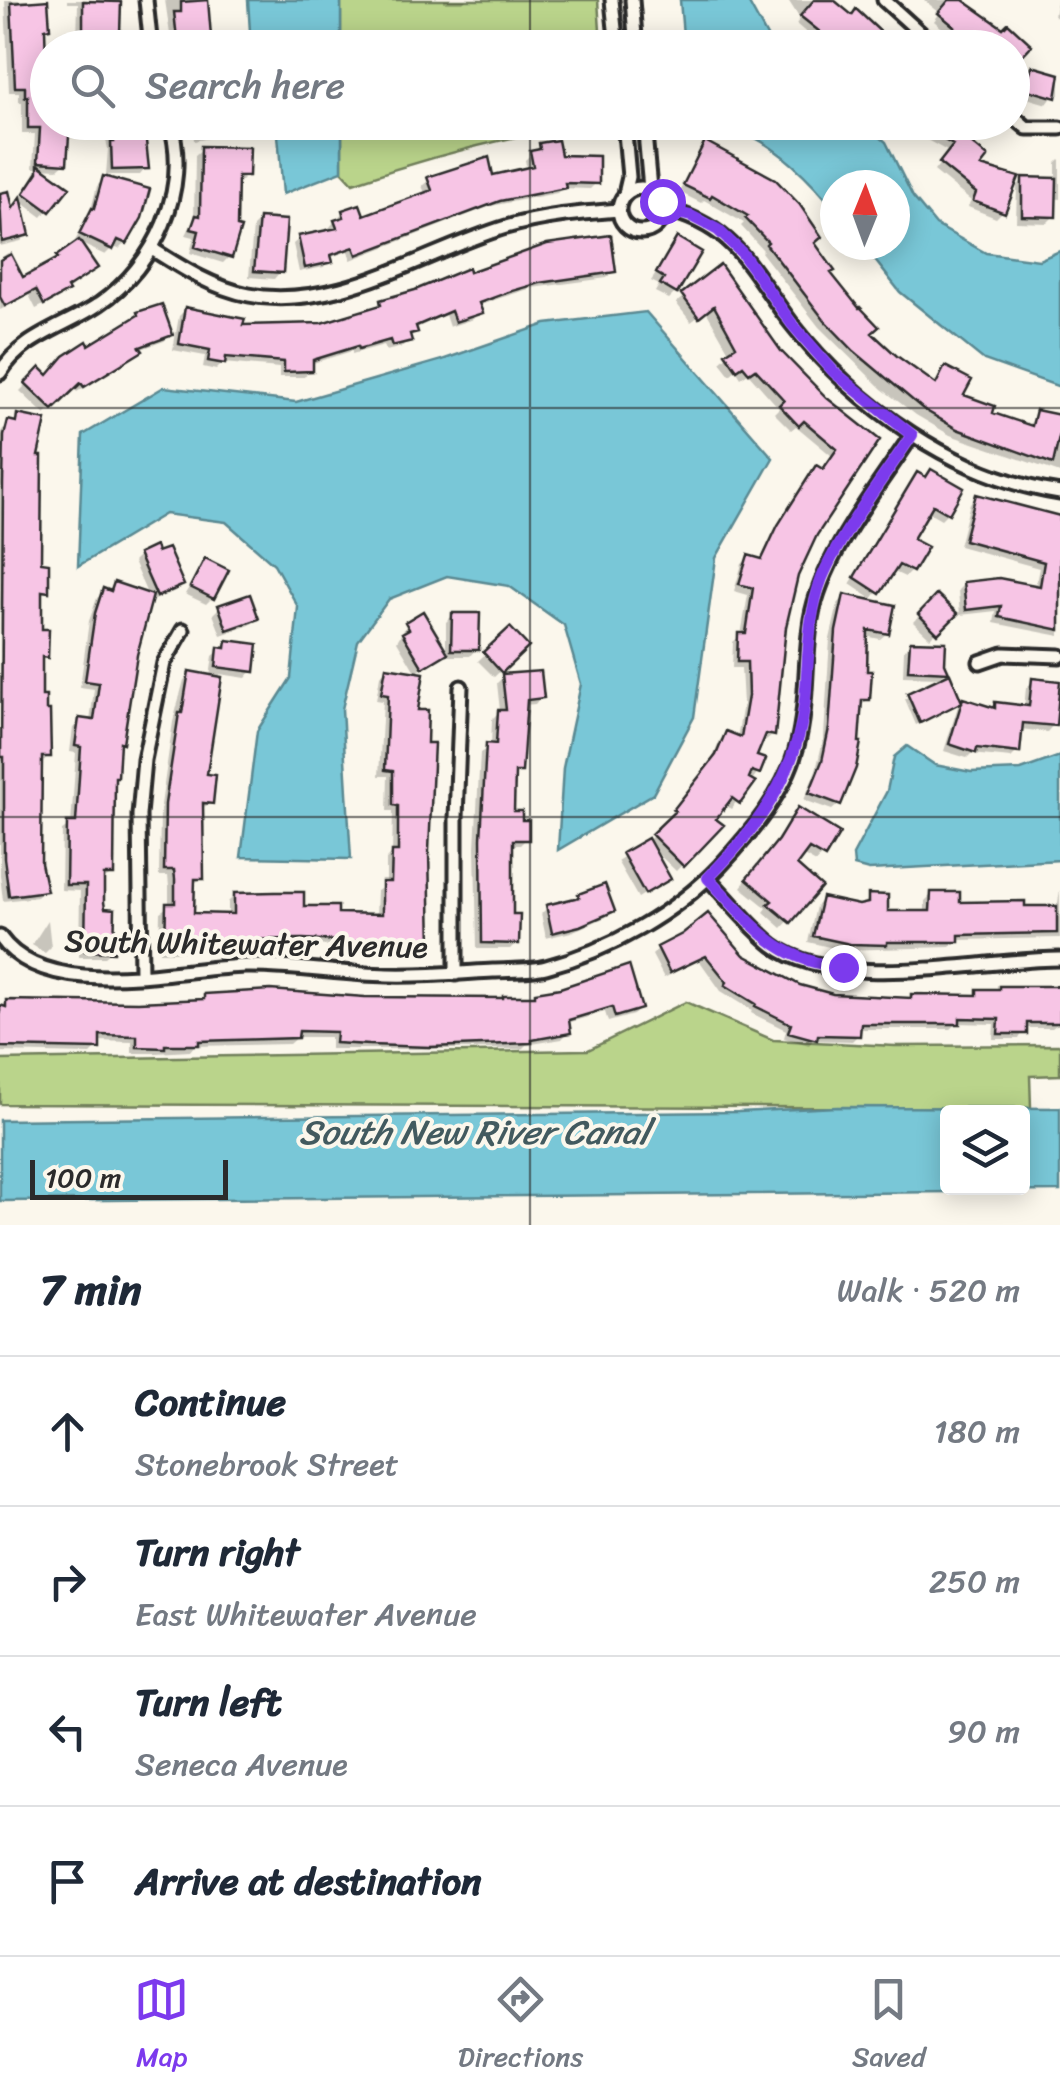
<!DOCTYPE html>
<meta charset="utf-8">
<style>
body{margin:0;font-family:Sriracha,sans-serif;background:#f2f2f3;color:#1f2937}
.controls{position:absolute;right:30px;bottom:30px;display:grid;overflow:hidden;border-radius:10px;box-shadow:0 5px 25px #0003}
.controls button{width:90px;height:90px;display:grid;place-items:center;padding:0;border:0;border-bottom:2px solid #e0e1e3;background:#fff;color:#1f2937;font:50px sans-serif}
.compass{position:absolute;left:820px;top:170px;width:90px;height:90px;border-radius:50%;background:#fff;box-shadow:0 5px 25px #0003;rotate:1deg}
.scale{position:absolute;left:30px;bottom:25px;width:198px;box-sizing:border-box;padding-left:10px;border:5px solid #2b2b2b;border-top:0;font-size:28px;line-height:35px;white-space:nowrap;color:#2b2b2b;-webkit-text-stroke:8px #fbf7ec;paint-order:stroke}
.stop{position:absolute;width:30px;height:30px;margin:-22px;border:8px solid #7c3aed;border-radius:50%;background:#fff}
.stop.end{background:#7c3aed;border-color:#fff;box-shadow:0 2px 10px #0008}
.list{margin:0;padding:0;list-style:none}
h2{display:flex;justify-content:space-between;align-items:center;height:130px;margin:0;padding:0 40px;font-size:42px}
h2 small{font-size:32px;font-weight:400;color:#747a83}
.list li{display:grid;grid-template-columns:65px 1fr auto;gap:30px;align-items:center;box-sizing:border-box;height:150px;padding:0 40px;border-top:2px solid #e0e1e3}
.list b{display:block;font-size:38px;white-space:nowrap}
.list p{margin:0;font-size:32px;white-space:nowrap;color:#747a83}
.list em{font-size:32px;font-style:normal;color:#747a83}
.icon{flex:none;width:55px;height:55px;fill:none;stroke:currentColor;stroke-width:2;stroke-linecap:round;stroke-linejoin:round}
.map{position:relative;flex:none;width:1060px;height:1225px;overflow:hidden}
.search{position:absolute;background:#fff;box-shadow:0 5px 25px #0003;left:30px;right:30px;top:30px;height:110px;display:flex;align-items:center;gap:25px;box-sizing:border-box;padding:0 35px;border-radius:55px;color:#747a83;font-size:38px}
.sheet{height:730px;background:#fff}
nav{display:flex;justify-content:space-around;align-items:center;box-sizing:border-box;height:140px;border-top:2px solid #e0e1e3;background:#fff;font-size:28px;color:#747a83}
nav a{display:grid;justify-items:center;gap:5px}
nav .on{color:#7c3aed}
.map>svg:first-child{display:block}
.green{fill:#bad48b;stroke:#72805b;stroke-width:2.5}
.water{fill:#79c7d7;stroke:#5a8992;stroke-width:2.5;fill-rule:evenodd}
.shadow{fill:#0003}
.building{fill:#f7c5e5;stroke:#2b2b2b;stroke-width:2.5}
.lines{fill:none;stroke-linecap:round;stroke-linejoin:round}
.street-casing{stroke:#2b2b2b;stroke-width:19}
.street{stroke:#fbf7ec;stroke-width:11}
.route{stroke:#7c3aed;stroke-width:12}
.grid{fill:none;stroke:#2b2b2b;stroke-width:2.5;stroke-opacity:0.55}
.labels{text-anchor:middle;dominant-baseline:central;stroke-width:8;stroke-linejoin:round;paint-order:stroke}
.street-label{font-size:32px;fill:#2b2b2b;stroke:#fbf7ec}
.water-label{font-size:35px;font-style:italic;fill:#425a5f;stroke:#fbf7ec}
</style>
<div class="map">
<svg width="1060" height="1225" viewBox="0 0 1060 1225">
<rect width="100%" height="100%" fill="#fbf7ec"/>
<filter id="ink" filterUnits="userSpaceOnUse"><feTurbulence type="fractalNoise" baseFrequency=".01" numOctaves="2"/><feDisplacementMap in="SourceGraphic" scale="20" xChannelSelector="R" yChannelSelector="G"/><feConvolveMatrix kernelMatrix="1 2 1 2 8 2 1 2 1" color-interpolation-filters="sRGB"/></filter>
<g filter="url(#ink)">
<path class="green" d="M341 0H598L601 47H341Z
M342 123H585C506 137 429 157 353 183L342 171Z
M686 1002 773 1040 895 1046 1060 1045V1075L1030 1076 1031 1108 0 1104V1060L588 1050Z"/>
<path class="water" d="M248 0H341V47H251Z
M680 0H747L769 40 777 47H684Z
M277 123H342V171L283 194Z
M720 123H864L886 142 913 197 936 225 986 253 1039 260 1060 251V387L984 360 900 292 863 245H895V185H835V210C805 172 767 136 720 123Z
M646 312 773 458 716 558 694 717 653 794 558 850 563 768 581 684 564 625 509 586 447 576 389 599 358 641 342 709 351 859 241 857 257 731 291 678 298 607 274 564 226 522 165 514 78 566 83 435 164 387 296 402 442 360 546 324Z
M907 746 935 765 971 772 1021 770 1060 756V860L869 870 854 866 853 855 887 791 894 757Z
M837 1107 1060 1108V1191L0 1201V1120L738 1112ZM948 1112H1022V1188H948Z"/>
<path class="shadow" d="M5 0H42L47 27 43 32 48 70V122H72L67 132 65 163 58 169 40 168 48 210 42 217 19 200 38 168H33L35 134H22V102H19V92H9Z
M67 0H119L118 37 122 48H71L77 41 78 3H67Z
M165 0H206L208 39 214 48H172Z
M444 0H466L463 3H444Z
M788 0H830L896 48H824L796 24 800 19Z
M924 0H963L962 2 1012 48H965L934 21 940 13Z
M1057 0H1060V17L1054 16Z
M1033 69 1060 77V95H1054L1047 104 1020 96 1026 75Z
M102 122H142L146 168 140 175H106L108 149Z
M193 122H235L236 127 230 134 194 141Z
M911 122H962L956 134 1003 211 996 218 968 207 971 201 934 171 949 152 927 140 929 137Z
M706 144 812 244 869 334 934 386 945 369 960 397 990 415 1028 427 1037 412 1060 420V473L950 435 916 415 882 389 819 327 761 252 763 250 741 226 744 223 704 200 701 203 679 192Z
M540 146 596 183 590 189 562 188 557 193 491 206 351 260 348 251 329 258 324 267 299 272 293 244 300 238 330 232 329 228 343 212 362 219 426 195 422 186 429 180 492 178 527 170 525 160Z
M202 149 247 175 240 182H235L230 256 223 263 190 253 194 237 186 235 194 219 195 155Z
M1060 159V199L1054 198V216L1047 223 1016 222 1017 186 1023 180H1056V163Z
M104 179 125 243 119 249 113 247 105 255 75 241 90 213 97 186Z
M7 194 11 211 28 234 21 241 0 246V196Z
M260 220 280 272 274 279 249 277 253 227Z
M678 241 675 293 669 299 655 292 659 285 651 281Z
M8 253 22 280 58 257 88 274 59 297 36 309 29 295 0 310V258Z
M719 268 779 352 825 400 876 441 815 534 796 575 784 627 773 735 766 741 761 740 754 757 758 772 731 809 724 804 712 820 720 826 676 871 652 848 668 879 638 898 617 861 647 842 670 819 668 817 710 765 720 740 727 734 737 738 743 704 741 668H732L733 642 741 635 748 595 734 591 742 564 749 558 760 561 772 534 810 475 822 471 832 456 796 426 791 430 774 413 779 408 748 373 741 378 736 370 730 375 720 362 730 353 706 311 691 322 676 303Z
M613 271 607 278 532 288 500 298 478 306 480 312 473 319 449 327 445 315 414 329 402 347 386 351 384 345 352 354V351L310 364V370L304 377H279V368L223 363 216 370 203 367 205 356 173 350 179 316 186 309 240 328 322 326 374 309 381 302 468 275Z
M138 314 170 335 164 341 141 349 77 392 73 387 45 415 20 391 40 371 47 378Z
M18 417 35 458 38 565 46 590 40 597 39 631 46 656 40 662 39 698 48 756 42 763 39 863 44 890 37 897 3 901 0 875V439L2 430Z
M917 475 947 513 941 519 927 511 910 540 911 571 905 577 892 571 872 599 850 584Z
M977 496 1060 519V636L994 623 996 611 960 615 958 590 964 584 1035 587 1039 568 959 546 970 503Z
M139 556 181 584 175 591 148 603 134 654 112 779V874L102 881V902L112 951 105 957H79L80 891 61 890 62 831 71 825 76 753 70 752 73 728 80 721 90 722 94 689 80 687 89 621 97 598 115 585 148 596 133 562Z
M205 561 212 598 206 604 185 594Z
M844 597 887 633 880 639 865 636 868 699 861 706 839 804 832 810 804 800 816 770 824 736 830 639 838 604Z
M937 597 954 614 930 638 913 622Z
M220 607 257 619 250 625 221 635 213 614Z
M453 615 476 649 470 656H446V622Z
M407 624 445 652 416 673 397 641Z
M510 630 526 647 494 677 478 661Z
M228 643 252 671 246 678 220 674 204 776 211 803 200 809 202 878 192 885V916H228V902L235 895 335 915 376 916 377 891 386 885V860L392 854 393 811H387L388 776H379L383 701 376 700 380 676 386 669 415 712 426 851 429 945 422 951 295 944 222 946 219 949 189 948 184 952H159L160 912 169 906V887L168 876H159L160 812 173 722 184 680 190 674 210 677 213 656Z
M911 643 946 671 940 677 903 676 904 650Z
M503 677 541 697 535 704 524 705 520 771 512 779V814L526 839 520 845H511V916L517 942 510 949H477L475 847 480 753 491 746 492 719 500 711 497 683Z
M948 677 961 705 964 701 991 709 996 705 1024 708 1026 688 1033 681 1060 685V724H1054L1047 732 1020 729 1017 752 1011 758 971 754 967 758 944 751 959 703 916 725 905 699Z
M798 811 837 834 816 863 802 855 793 865 819 888 782 928 764 912 767 908 741 887Z
M1060 890V938L957 940 950 947 842 950 808 942 816 906 822 900 862 907 869 897 885 913 925 914V901L932 894 957 904 1057 909Z
M547 908 612 910 606 917 571 932 546 938 541 914Z
M48 920 51 947 45 953 32 945Z
M658 949 742 957 800 988 833 997 909 1000 912 997 972 998 978 991 1060 987V1022L1052 1028H1025L1019 1039H993L994 1024 958 1023 951 1029H858V1035L852 1041 813 1040 809 1045 784 1038 786 1030 751 1013 752 1010 721 991 699 960 664 978 652 955Z
M536 995 640 1009 633 1015 608 1022 605 1012 567 1023 568 1032 562 1039 526 1045 522 1049H330V1037H297L289 1044 194 1046 190 1051 156 1053H132V1042L97 1041V1048L91 1054 0 1052V1008L7 1002 138 1005 200 1002 205 997 365 1000 533 998Z"/>
<path class="building" d="M48 0 50 28 45 29 48 122H70L67 164 38 162 40 128H28V96L25 97V87H15L11 3Z
M208 0 211 36 215 35 217 48H178L174 12H181V2Z
M814 0H834L852 15 856 9 898 48H824L830 40 800 16Z
M949 0H963L1003 28 1008 23 1032 45 1012 66V48H980L954 29 955 27 938 13Z
M83 1 121 2 120 34H123L124 48H83Z
M1032 66 1060 74 1056 98 1025 89Z
M110 122H144L149 169 112 170 111 142H114Z
M937 122H964L959 133 988 157 981 166 1019 177 1005 213 973 201 976 193 939 163 953 145 932 133Z
M558 140 561 155 599 156V184L565 183 566 188 500 201 357 255 354 247 331 255 333 262 305 268 298 236 337 228 334 220 344 217 342 210 360 204 364 215 432 190 427 177 489 157 493 175 533 166 530 151 540 149 539 143Z
M705 141 775 179 800 205 822 237 815 243 835 271 831 273 859 308 860 307 879 327 872 333 897 356 936 384 945 366 972 380 964 395 995 406 993 413 1032 426 1036 410 1060 415V433L1053 464 957 429 923 409 854 351 825 321 766 244 768 242 745 218 748 216 712 195 710 198 683 185Z
M201 146 250 147 249 176H238L237 227 241 228 232 258 195 247 199 231 191 229 196 215 200 216Z
M38 164 70 187 50 212 24 193 38 172Z
M103 176 150 189 142 218 127 244 118 240 113 250 79 234 92 208 94 209Z
M1022 177 1057 178 1056 217 1022 216Z
M9 191 13 208 21 197 30 235 2 242 0 193Z
M259 218 287 220 283 273 254 271Z
M611 235 616 272 540 283 509 292 479 303 483 313 455 322 451 311 416 326 418 332 410 334 412 341 392 346 390 340 359 349 358 346 313 360V371L284 372V362L226 357 225 364 208 361 210 350 179 344 185 307 245 319 243 325 321 323 381 305 380 300 415 290 468 268 469 272 547 244Z
M677 237 702 252 677 294 660 284 664 278 656 273Z
M79 240 98 268 67 288 69 291 44 305 36 290 5 306 0 297V260L11 254 23 277 58 258 56 256Z
M720 264 781 351 827 398 880 440 817 535 798 576 786 627 775 736 766 734 757 756 766 759 760 774 752 771 749 778 756 782 740 804 732 798 716 819 724 825 684 867 651 834 675 811 673 810 716 755 726 731 741 737 748 696 747 662H737L738 633H746L753 588 739 584 748 555 762 559 778 525 816 465 823 469 837 449 804 421 799 426 779 405 784 400 755 369 749 373 743 366 737 370 725 353 736 346 714 306 699 318 681 294Z
M162 304 173 335 140 347 143 351 84 387 81 383 53 410 25 383 40 367 48 375 64 356 87 341 89 345 138 315 137 312Z
M17 414 46 420 38 456H42L41 562 49 563V592L42 591V629H49L48 658 42 657V696H46V710H50L51 757H42L41 863 47 891 9 896 4 858V757H1L3 483 4 436 8 420 16 422Z
M931 469 964 488 949 514 933 505 913 539 928 547 913 572 899 565 880 594 854 577 917 472 926 477Z
M976 494 1060 516V630L999 617 1001 606 966 610 963 582 999 578 1040 586 1044 562 964 540Z
M155 546 157 552 168 548 184 585 157 597 138 554Z
M205 558 229 570 214 599 190 587Z
M114 582 153 595 137 655 123 743 120 742 118 777H115L114 875H104V902L105 908 115 909 114 952 85 951 86 885H66L67 822H76L81 747 75 746 79 718 94 720 99 683 85 681 95 613 103 588 111 591Z
M250 594 259 619 227 630 218 605Z
M844 594 895 605 889 634 868 630 867 671H872L870 700H862L859 742H861L856 768 841 805 809 793 822 761 829 728 836 631Z
M937 594 958 614 938 634 918 614Z
M423 611 448 653 423 668 402 633 409 629 405 622Z
M452 613H480L479 650H451Z
M510 627 529 647 502 673 483 652Z
M227 640 258 644 255 672 216 667 218 647 226 648Z
M910 641 946 642 945 663 949 672 908 670Z
M386 667 424 673 418 710H428L427 743H434L429 851 431 946 303 939 228 940V943L194 942V947L165 946 166 903H175V879L174 870H164L165 804 179 713H182L189 671 222 677 207 774 216 775 213 804 203 803 204 879H195L194 913 234 914V893L275 892H304V906H338V913L382 914V882H391L392 851H398V806L393 805V771L385 770 388 695 381 694Z
M541 671 544 698 527 700 522 772H515L514 811H522V820H529V840H513V914H520L519 944 482 943 481 839 486 743 496 744 498 710H506L502 674Z
M950 673 962 702 920 723 907 693Z
M1032 678 1060 681 1056 726 1023 723 1020 753 977 748 976 753 949 744 963 698 995 708V702L1029 706Z
M798 807 840 833 825 858 809 849 797 865 822 887 791 923 768 904 772 901 746 879 778 840Z
M648 838 671 879 645 894 622 853Z
M605 884 615 911 580 926 552 933 546 905 579 897 578 894Z
M931 892H960V902L1025 901V906H1057V933L959 935V942H887V945L850 944 813 936 822 897 859 905 868 903V894L888 895V911H930Z
M708 913 744 955 800 985 833 994 911 998V994L977 995V989H999V986H1060V1023H1027V1034H998L999 1019 960 1018V1024H861L860 1036 818 1035 817 1040 788 1032 791 1024 755 1006 756 1004 725 985 727 982 706 956 670 973 657 947 682 934Z
M629 965 642 1009 615 1017 612 1007 569 1020 571 1033 532 1040V1043L430 1047 369 1045 335 1043 336 1032 299 1031 298 1038 199 1041V1045H165V1048L137 1047V1036L100 1035V1049L0 1047V1005L6 1007V1000L138 1002 204 999V994L270 990 365 997 503 998V996H535V992L560 988Z"/>
<g class="lines">
<defs>
<path id="street" d="M146 0 151 48
M612 0 617 48
M632 0 636 48
M884 0 937 48
M1012 115 1027 128H1060
M624 122 629 177 625 194
M644 122 650 189
M619 210a22 22 0 1 1 44 0a22 22 0 1 1-44 0Z
M664 209C738 227 749 269 792 324 856 406 955 477 1060 493
M152 249C182 268 213 288 249 295 338 311 423 252 506 227 543 216 580 213 619 210
M0 373C22 336 65 327 99 304 155 266 191 189 170 122
M980 662 1003 654 1060 656
M708 878C729 900 749 926 773 945 835 993 984 959 1060 959
M0 937C47 1003 176 968 245 966 293 965 340 974 388 975 423 976 458 973 493 971 510 970 530 971 546 967 610 950 674 914 720 866 751 833 786 791 797 746 808 705 804 661 811 619 822 555 877 489 912 435
M456 974V818L461 687
M141 975 139 815 144 760 164 663 183 630"/>
</defs>
<use href="#street" class="street-casing"/>
<use href="#street" class="street"/>
</g>
</g>
<g class="lines" filter="url(#ink)">
<path class="route" d="M662 201 664 210 691 216 718 230 742 253 792 324 834 372 912 435C885 476 840 534 822 578 807 617 809 659 805 700 798 773 758 827 708 878 752 923 776 962 843 967"/>
</g>
<path class="grid" d="M530 0V48M530 122V1225M0 408H1060M0 817H1060"/>
<g class="labels">
<g class="street-label">
<text transform="translate(246 944) rotate(1)">South Whitewater Avenue</text>
</g>
<g class="water-label">
<text x="474" y="1132">South New River Canal</text>
</g>
</g>
</svg>
<div class="controls">
<button><svg class="icon" aria-label="layers" viewBox="0 0 24 24"><path d="M12 4l9 5-9 5-9-5zM3 14l9 5 9-5"/></svg></button>
</div>
<svg class="compass" viewBox="-18 -18 36 36"><path d="M0-13l5 13h-10z" fill="#e53935"/><path d="M0 13l5-13h-10z" fill="#747a83"/></svg>
<div class="scale">100 m</div>
<div class="stop" style="left:662px;top:201px"></div>
<div class="stop end" style="left:843px;top:967px"></div>
<div class="search"><svg class="icon" aria-label="search" viewBox="0 0 24 24"><circle cx="10" cy="10" r="6"/><path d="M15 15l6 6"/></svg>Search here</div>
</div>
<section class="sheet">
<h2>7 min<small>Walk · 520 m</small></h2>
<ul class="list">
<li><svg class="icon" aria-label="ahead" viewBox="0 0 24 24"><path d="M12 20V5M6 11l6-6 6 6"/></svg><div><b>Continue</b><p>Stonebrook Street</p></div><em>180 m</em></li>
<li><svg class="icon" aria-label="right" viewBox="0 0 24 24"><path d="M7 20v-9h11M14 6l5 5-5 5"/></svg><div><b>Turn right</b><p>East Whitewater Avenue</p></div><em>250 m</em></li>
<li><svg class="icon" aria-label="left" viewBox="0 0 24 24"><path d="M17 20v-9H6M10 6l-5 5 5 5"/></svg><div><b>Turn left</b><p>Seneca Avenue</p></div><em>90 m</em></li>
<li><svg class="icon" aria-label="arrive" viewBox="0 0 24 24"><path d="M6 21V4h12l-3 4 3 4H6"/></svg><div><b>Arrive at destination</b></div></li>
</ul>
</section>
<nav>
<a class="on"><svg class="icon" aria-label="map" viewBox="0 0 24 24"><path d="M3 6l6-2 6 2 6-2v14l-6 2-6-2-6 2zM9 4v14M15 6v14"/></svg>Map</a>
<a><svg class="icon" aria-label="directions" viewBox="0 0 24 24"><path d="M12 3l9 9-9 9-9-9zM9 14v-3h6M13 9l2 2-2 2"/></svg>Directions</a>
<a><svg class="icon" aria-label="saved" viewBox="0 0 24 24"><path d="M7 4h10v16l-5-4-5 4z"/></svg>Saved</a>
</nav>
